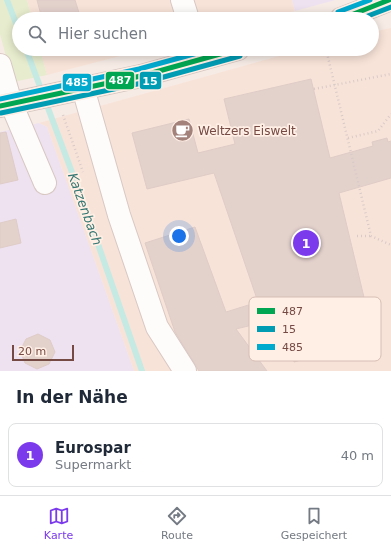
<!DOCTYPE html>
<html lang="de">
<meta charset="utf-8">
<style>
body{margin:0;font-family:"DejaVu Sans",sans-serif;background:#f6f6f7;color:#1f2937}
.scale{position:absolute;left:12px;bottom:10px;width:62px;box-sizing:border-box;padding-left:4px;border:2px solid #764a44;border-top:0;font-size:11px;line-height:14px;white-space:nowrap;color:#764a44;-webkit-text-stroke:3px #ffefe5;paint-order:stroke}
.you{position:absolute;left:179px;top:236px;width:14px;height:14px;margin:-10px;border:3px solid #fff;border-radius:50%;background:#1a73e8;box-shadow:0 0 0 6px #1a73e833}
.badge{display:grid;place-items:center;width:26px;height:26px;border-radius:50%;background:#7c3aed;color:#fff;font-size:13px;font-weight:700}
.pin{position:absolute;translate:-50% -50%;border:2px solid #fff;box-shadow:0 1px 4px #0006}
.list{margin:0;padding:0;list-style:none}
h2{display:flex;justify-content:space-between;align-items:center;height:52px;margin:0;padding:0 16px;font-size:17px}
h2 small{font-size:13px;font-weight:400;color:#747a83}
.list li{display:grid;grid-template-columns:26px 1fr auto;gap:12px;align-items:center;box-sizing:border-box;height:64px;margin:0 8px 8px;padding:0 8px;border:1px solid #e0e1e3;border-radius:8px}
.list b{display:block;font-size:15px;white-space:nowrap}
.list p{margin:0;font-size:13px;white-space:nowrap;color:#747a83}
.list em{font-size:13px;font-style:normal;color:#747a83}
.icon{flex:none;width:22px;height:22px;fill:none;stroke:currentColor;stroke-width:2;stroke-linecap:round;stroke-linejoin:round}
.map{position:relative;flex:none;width:391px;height:371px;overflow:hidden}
.search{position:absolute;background:#fff;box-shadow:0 2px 10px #0003;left:12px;right:12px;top:12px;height:44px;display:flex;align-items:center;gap:10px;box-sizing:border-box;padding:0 14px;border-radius:22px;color:#747a83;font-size:15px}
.sheet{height:124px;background:#fff}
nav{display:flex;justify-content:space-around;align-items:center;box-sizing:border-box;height:56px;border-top:1px solid #e0e1e3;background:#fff;font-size:11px;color:#747a83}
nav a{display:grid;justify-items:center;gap:2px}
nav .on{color:#7c3aed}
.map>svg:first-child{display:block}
.residential{fill:#f8e3d8}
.education{fill:#eee2f1}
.green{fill:#e7ecce}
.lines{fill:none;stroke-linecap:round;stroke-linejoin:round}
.stream{stroke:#c5eae4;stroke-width:6}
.building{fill:#e3d1cc;stroke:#dfccc7}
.minor-casing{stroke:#d8c8c3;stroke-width:24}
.major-casing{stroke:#d6c6c2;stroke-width:24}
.path{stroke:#d8cac8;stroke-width:2.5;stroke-dasharray:1 3;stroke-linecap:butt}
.minor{stroke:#fefcfb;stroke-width:22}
.major{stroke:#f2e8e2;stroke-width:22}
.bus-1-casing{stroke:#ffefe5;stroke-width:8}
.bus-2-casing{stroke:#ffefe5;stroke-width:8}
.bus-3-casing{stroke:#ffefe5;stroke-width:8}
.bus-1{stroke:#00a651;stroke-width:5}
.bus-2{stroke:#009cb4;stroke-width:5}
.bus-3{stroke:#00a9ce;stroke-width:5}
.labels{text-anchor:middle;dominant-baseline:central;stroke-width:3.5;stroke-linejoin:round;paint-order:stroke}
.poi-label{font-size:12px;fill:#764a44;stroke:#ffefe5;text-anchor:start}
.water-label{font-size:13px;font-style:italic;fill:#347672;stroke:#ffefe5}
.key{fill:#ffefe5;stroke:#d6beb5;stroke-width:1}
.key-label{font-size:11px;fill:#764a44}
.line-badge{stroke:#ffefe5;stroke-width:1.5}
.badge-label{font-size:11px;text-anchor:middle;font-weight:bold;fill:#fff}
</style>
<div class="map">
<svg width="391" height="371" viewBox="0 0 391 371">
<rect width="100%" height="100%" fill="#f6ebe5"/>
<path class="residential" d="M27 0H292L295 11 262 19H32Z
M391 28V371H134L47 127 39 123 304 49H372V32Z
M40 49H147L47 75Z"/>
<path class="education" d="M292 0H335L295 11Z
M39 123 47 127 134 371H0V132Z"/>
<path class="green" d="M0 0H27L32 19H19V49H40L47 75 13 82 0 34Z"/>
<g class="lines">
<path class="stream" d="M7 0 19 31
M26 49 89 218 142 371"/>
</g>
<path class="building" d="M37 0H75L81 19H42Z
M311 79 330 158 373 146 372 142 387 138 388 142 391 141V178L339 193 374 339 294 362 282 318 236 329 267 371H199L175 332 145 243 195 227 226 312 258 302 214 173 147 189 132 133 189 119 198 153 235 144 224 99Z
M6 132 18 180 0 184V133Z
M16 219 21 243 0 248V223Z
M38 334 50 340 55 352 49 364 37 369 25 363 20 351 26 339Z"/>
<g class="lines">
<defs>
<path id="minor" d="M182 0 188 19
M0 65 11 103 45 183
M83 88 119 215 157 327 185 371"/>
<path id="major" d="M341 19 389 0
M0 106 141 76 238 49"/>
</defs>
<use href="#minor" class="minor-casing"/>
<use href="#major" class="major-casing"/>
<path class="path" d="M326 49 371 236 391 245
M314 89 391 74
M63 115 83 172
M348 138 378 131 391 114
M357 236H371"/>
<use href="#minor" class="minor"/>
<use href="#major" class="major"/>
<defs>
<path id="bus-1" d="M341 19 389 0
M0 106 141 76 238 49"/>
<path id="bus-2" d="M360 19 391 7
M1 113 142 83 240 56"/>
<path id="bus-3" d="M338 12 370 0
M0 99 139 69 212 49"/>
</defs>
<use href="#bus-1" class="bus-1-casing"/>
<use href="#bus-2" class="bus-2-casing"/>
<use href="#bus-3" class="bus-3-casing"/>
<use href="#bus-1" class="bus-1"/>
<use href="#bus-2" class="bus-2"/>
<use href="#bus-3" class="bus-3"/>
</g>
<defs>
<symbol id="cafe-disc" viewBox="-11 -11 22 22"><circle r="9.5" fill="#a3827c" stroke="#ffefe5"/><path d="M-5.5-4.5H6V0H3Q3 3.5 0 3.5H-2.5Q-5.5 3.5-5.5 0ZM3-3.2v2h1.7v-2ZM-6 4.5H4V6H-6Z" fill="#fff"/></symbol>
</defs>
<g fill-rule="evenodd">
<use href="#cafe-disc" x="170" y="118" width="25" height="25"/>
</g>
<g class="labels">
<g class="poi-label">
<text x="198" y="131">Weltzers Eiswelt</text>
</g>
<g class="water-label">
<text transform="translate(85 209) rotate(70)">Katzenbach</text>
</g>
</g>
<rect x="249" y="297" width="132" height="64" rx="6" class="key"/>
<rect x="257" y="308" width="18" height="6" fill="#00a651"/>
<rect x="257" y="326" width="18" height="6" fill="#009cb4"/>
<rect x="257" y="344" width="18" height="6" fill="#00a9ce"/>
<g class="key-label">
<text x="282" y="315">487</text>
<text x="282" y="333">15</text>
<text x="282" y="351">485</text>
</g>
<g class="line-badge">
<rect x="105" y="71" width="30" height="19" rx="4" fill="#00a651"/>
<rect x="139" y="71" width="23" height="19" rx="4" fill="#009cb4"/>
<rect x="62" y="73" width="30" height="19" rx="4" fill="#00a9ce"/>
</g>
<g class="badge-label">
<text x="120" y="84">487</text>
<text x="150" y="85">15</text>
<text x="77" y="86">485</text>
</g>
</svg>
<div class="scale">20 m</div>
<div class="you"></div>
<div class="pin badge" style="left:306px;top:243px">1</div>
<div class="search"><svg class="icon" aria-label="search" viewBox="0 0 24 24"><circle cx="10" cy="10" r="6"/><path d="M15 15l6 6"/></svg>Hier suchen</div>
</div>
<section class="sheet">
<h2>In der Nähe<small></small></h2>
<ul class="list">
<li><span class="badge">1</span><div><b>Eurospar</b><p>Supermarkt</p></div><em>40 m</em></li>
</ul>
</section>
<nav>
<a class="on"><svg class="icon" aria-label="map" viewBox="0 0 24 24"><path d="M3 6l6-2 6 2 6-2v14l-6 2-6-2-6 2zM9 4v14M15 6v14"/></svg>Karte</a>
<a><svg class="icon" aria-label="directions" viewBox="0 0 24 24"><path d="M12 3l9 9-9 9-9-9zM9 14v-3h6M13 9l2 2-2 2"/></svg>Route</a>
<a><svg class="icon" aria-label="saved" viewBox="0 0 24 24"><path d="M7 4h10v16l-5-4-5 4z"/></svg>Gespeichert</a>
</nav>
